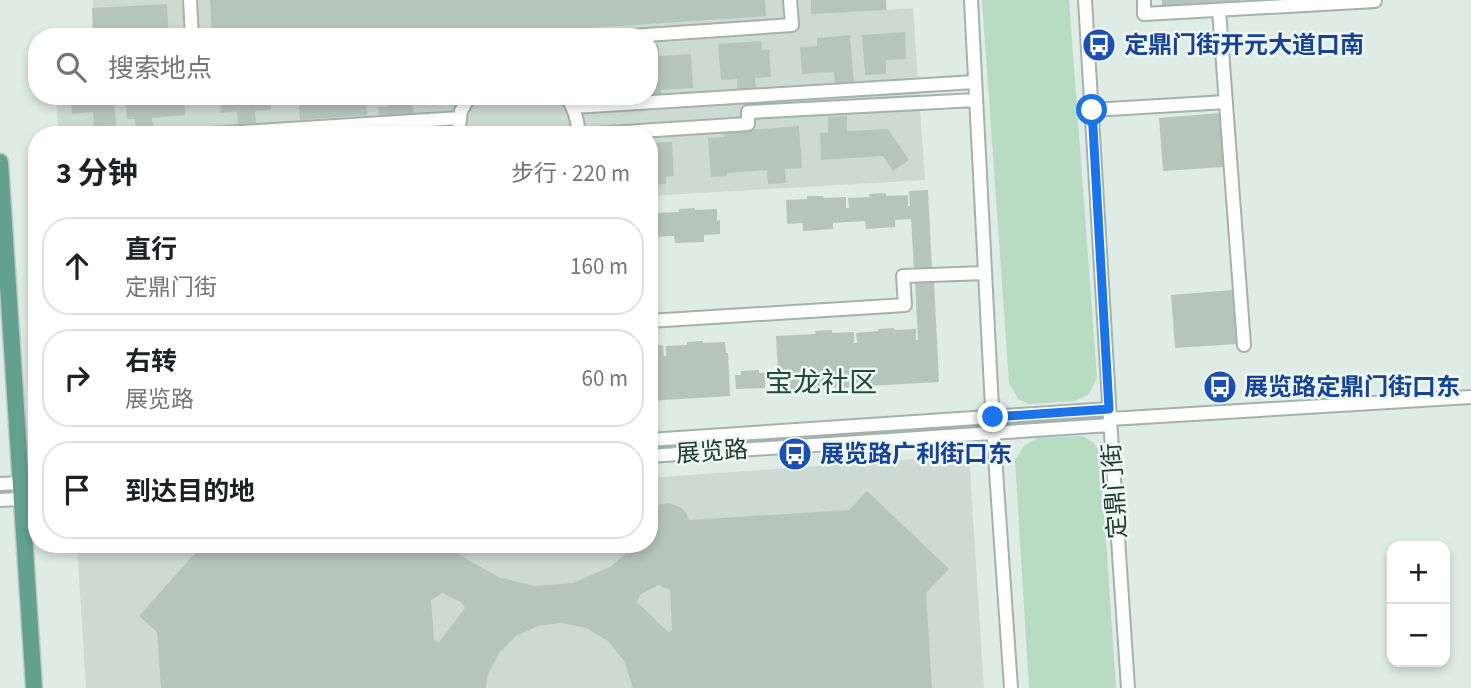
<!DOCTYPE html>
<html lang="zh">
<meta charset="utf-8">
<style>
body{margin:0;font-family:"Source Sans 3","Noto Sans SC",sans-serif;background:#f2f2f2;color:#202124}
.controls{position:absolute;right:21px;bottom:21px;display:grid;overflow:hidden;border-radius:14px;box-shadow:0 4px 10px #0003}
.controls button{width:63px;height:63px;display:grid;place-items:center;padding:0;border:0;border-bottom:2px solid #e0e0e0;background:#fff;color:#202124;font:35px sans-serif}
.stop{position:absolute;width:21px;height:21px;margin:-16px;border:5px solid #1a73e8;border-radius:50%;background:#fff}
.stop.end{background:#1a73e8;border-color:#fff;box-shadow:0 2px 7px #0008}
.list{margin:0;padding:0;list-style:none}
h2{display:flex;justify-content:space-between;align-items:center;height:91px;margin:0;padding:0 28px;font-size:30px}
h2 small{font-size:23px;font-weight:400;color:#757577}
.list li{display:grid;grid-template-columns:46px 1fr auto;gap:21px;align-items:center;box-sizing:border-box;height:98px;margin:0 14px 14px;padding:0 14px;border:2px solid #e0e0e0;border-radius:28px}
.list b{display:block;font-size:26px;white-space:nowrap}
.list p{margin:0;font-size:23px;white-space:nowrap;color:#757577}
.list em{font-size:23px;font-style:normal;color:#757577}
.icon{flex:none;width:38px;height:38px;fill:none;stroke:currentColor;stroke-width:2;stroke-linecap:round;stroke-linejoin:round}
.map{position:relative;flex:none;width:1471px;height:688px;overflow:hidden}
.search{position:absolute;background:#fff;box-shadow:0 4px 10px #0003;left:28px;top:28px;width:630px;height:77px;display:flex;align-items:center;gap:18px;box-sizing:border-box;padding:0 24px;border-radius:28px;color:#757577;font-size:26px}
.panel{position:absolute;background:#fff;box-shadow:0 4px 10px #0003;left:28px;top:126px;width:630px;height:427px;border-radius:28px}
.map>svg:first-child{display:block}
.built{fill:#cddad4}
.green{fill:#b7dcc1}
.building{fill:#b5c5be;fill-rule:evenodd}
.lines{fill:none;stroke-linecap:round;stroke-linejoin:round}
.minor-casing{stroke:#a2b3ac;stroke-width:16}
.major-casing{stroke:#c1c8c6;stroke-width:19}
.minor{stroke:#fff;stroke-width:12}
.major{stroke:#63a18f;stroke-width:16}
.route{stroke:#1a73e8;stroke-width:9}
.labels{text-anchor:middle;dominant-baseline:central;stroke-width:5;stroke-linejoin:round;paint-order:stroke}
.transit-label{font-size:24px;font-weight:bold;fill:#164399;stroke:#eff7f3;text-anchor:start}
.street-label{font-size:24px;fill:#203b33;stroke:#eff7f3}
.quarter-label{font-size:28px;fill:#1c4d40;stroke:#eff7f3}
</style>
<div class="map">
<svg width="1471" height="688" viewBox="0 0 1471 688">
<rect width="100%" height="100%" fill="#dfebe5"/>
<path class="built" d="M93 0H886L887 10 913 8 925 180 649 196V135H59L56 96H649V37H94Z
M969 455 984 688H86L77 544H649V478Z"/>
<path class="green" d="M982 0H1069L1097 378 1089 394 1075 401 1030 404 1019 400 1009 383Z
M1082 436 1093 442 1100 452 1116 688H1029L1015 460 1024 446 1037 438Z"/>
<path class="building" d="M210 0H765L766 16 457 37H212Z
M811 0H886V10L811 14Z
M1162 0H1240V3L1162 7Z
M167 4 169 37H93L92 8Z
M905 32 906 59 886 60V74L865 75 862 35Z
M850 35 854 86 835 87 834 72 802 74 800 47 817 46V38Z
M761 41 762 50 769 49 771 77 755 78 756 89 737 90V79L721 80 718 44Z
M658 44 659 56 691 54 693 88 661 90 662 96 649 97V45Z
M71 96H114L116 125 94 127 93 112 72 114Z
M125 96H184L185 115 152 118 154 132 136 133 135 119H127Z
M219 96H270L271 110 255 111 256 123 238 124 237 111 221 113Z
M298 96H366L367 115 300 120Z
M387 96H412L414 115 379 117 378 107H388Z
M1220 113 1224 167 1163 171 1159 118Z
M847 116V131L888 129 909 160 893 171 883 156 821 160 820 133H828V117Z
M799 126 802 168 785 169 786 183 768 184 767 170 727 173V176L711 177 708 138 724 137V132Z
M672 142 674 176 666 177V184L649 185V143Z
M928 190 932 269 914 270 911 219 895 220V227L866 229 865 221 833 223V229L803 231V223L787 224 786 200 807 199V196H823L824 198 846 197V208H849L848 198 870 197 869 194 886 193V196L908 195V206H910L909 191Z
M695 208V210L717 209V221L720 220V234L704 235V242L675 243 674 236 649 237V212H655V223H658L657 213 679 212V209Z
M934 281 939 382 779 391 776 336 816 334 815 331 832 330V333L854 332V343H857L856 333 878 331V329L894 328V330L916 329V340H918L915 282Z
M1233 290 1237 344 1175 348 1171 295Z
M703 341V343L725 342 726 353H728L730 396 649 401V345H663L664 356H666V346L687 345V342Z
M759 370V373H765V388L736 389 735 375H741V371Z
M867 491 949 569 926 593 932 688H633L624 661 608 641 586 628 561 623 538 626 516 636 499 653 488 674 486 688H161L157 632 139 616 203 544H229L235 549 309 544H446V547L498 577 535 586 573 583 610 567 637 544H649V515L655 508 661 504 669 503 682 508 686 513 689 520 849 510ZM658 585 670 590 672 630 668 632 637 602 640 595ZM442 593 461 602 465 608 439 642 434 640 431 600Z"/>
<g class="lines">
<defs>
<path id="minor" d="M190 0 192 37
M971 0 993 427 1011 688
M1085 0 1110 419 1128 688
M1144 0V14L1375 1
M1219 10 1244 345
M617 37 792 25 790 0
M566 96C574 108 579 120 578 135
M573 107 975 82
M1092 110 1226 102
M196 135 460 118
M458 135 461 111 470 96
M578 135 748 124V112L976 100
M649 321 905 305 903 276 985 273
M1110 419 1471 397
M649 440 1109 409
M649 456 1110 425
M0 484 37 482
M0 500 37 498"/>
<path id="major" d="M0 162 34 688"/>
</defs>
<use href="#minor" class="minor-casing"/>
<use href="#major" class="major-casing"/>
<use href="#minor" class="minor"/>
<use href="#major" class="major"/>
</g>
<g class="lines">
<path class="route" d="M993 417 1109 409 1092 110"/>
</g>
<defs>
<symbol id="bus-disc" viewBox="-11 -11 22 22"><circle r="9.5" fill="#1a4fb4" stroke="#eff7f3"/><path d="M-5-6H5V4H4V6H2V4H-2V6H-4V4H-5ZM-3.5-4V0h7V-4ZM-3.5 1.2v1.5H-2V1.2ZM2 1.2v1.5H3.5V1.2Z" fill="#fff"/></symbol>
</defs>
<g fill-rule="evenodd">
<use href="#bus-disc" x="1080" y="26" width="38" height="38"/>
<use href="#bus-disc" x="1201" y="368" width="38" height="38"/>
<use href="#bus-disc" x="776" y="435" width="38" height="38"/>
</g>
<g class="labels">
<g class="transit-label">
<text x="1124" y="45">定鼎门街开元大道口南</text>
<text x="1244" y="387">展览路定鼎门街口东</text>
<text x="820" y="454">展览路广利街口东</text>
</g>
<g class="street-label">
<text transform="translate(712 452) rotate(-4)">展览路</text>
<text transform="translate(1115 491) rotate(-94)">定鼎门街</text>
</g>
<g class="quarter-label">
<text x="821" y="383">宝龙社区</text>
</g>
</g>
</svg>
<div class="controls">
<button>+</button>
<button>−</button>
</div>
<div class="stop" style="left:1092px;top:110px"></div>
<div class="stop end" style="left:993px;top:417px"></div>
<div class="search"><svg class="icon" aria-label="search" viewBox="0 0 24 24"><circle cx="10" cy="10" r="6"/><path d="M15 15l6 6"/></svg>搜索地点</div>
<section class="panel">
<h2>3 分钟<small>步行 · 220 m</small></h2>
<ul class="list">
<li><svg class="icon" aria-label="ahead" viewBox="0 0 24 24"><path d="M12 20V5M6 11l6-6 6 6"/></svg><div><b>直行</b><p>定鼎门街</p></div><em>160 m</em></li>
<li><svg class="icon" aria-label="right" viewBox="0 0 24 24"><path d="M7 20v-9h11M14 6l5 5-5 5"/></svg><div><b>右转</b><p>展览路</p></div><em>60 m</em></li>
<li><svg class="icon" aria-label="arrive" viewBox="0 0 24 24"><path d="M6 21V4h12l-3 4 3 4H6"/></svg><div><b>到达目的地</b></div></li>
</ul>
</section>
</div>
